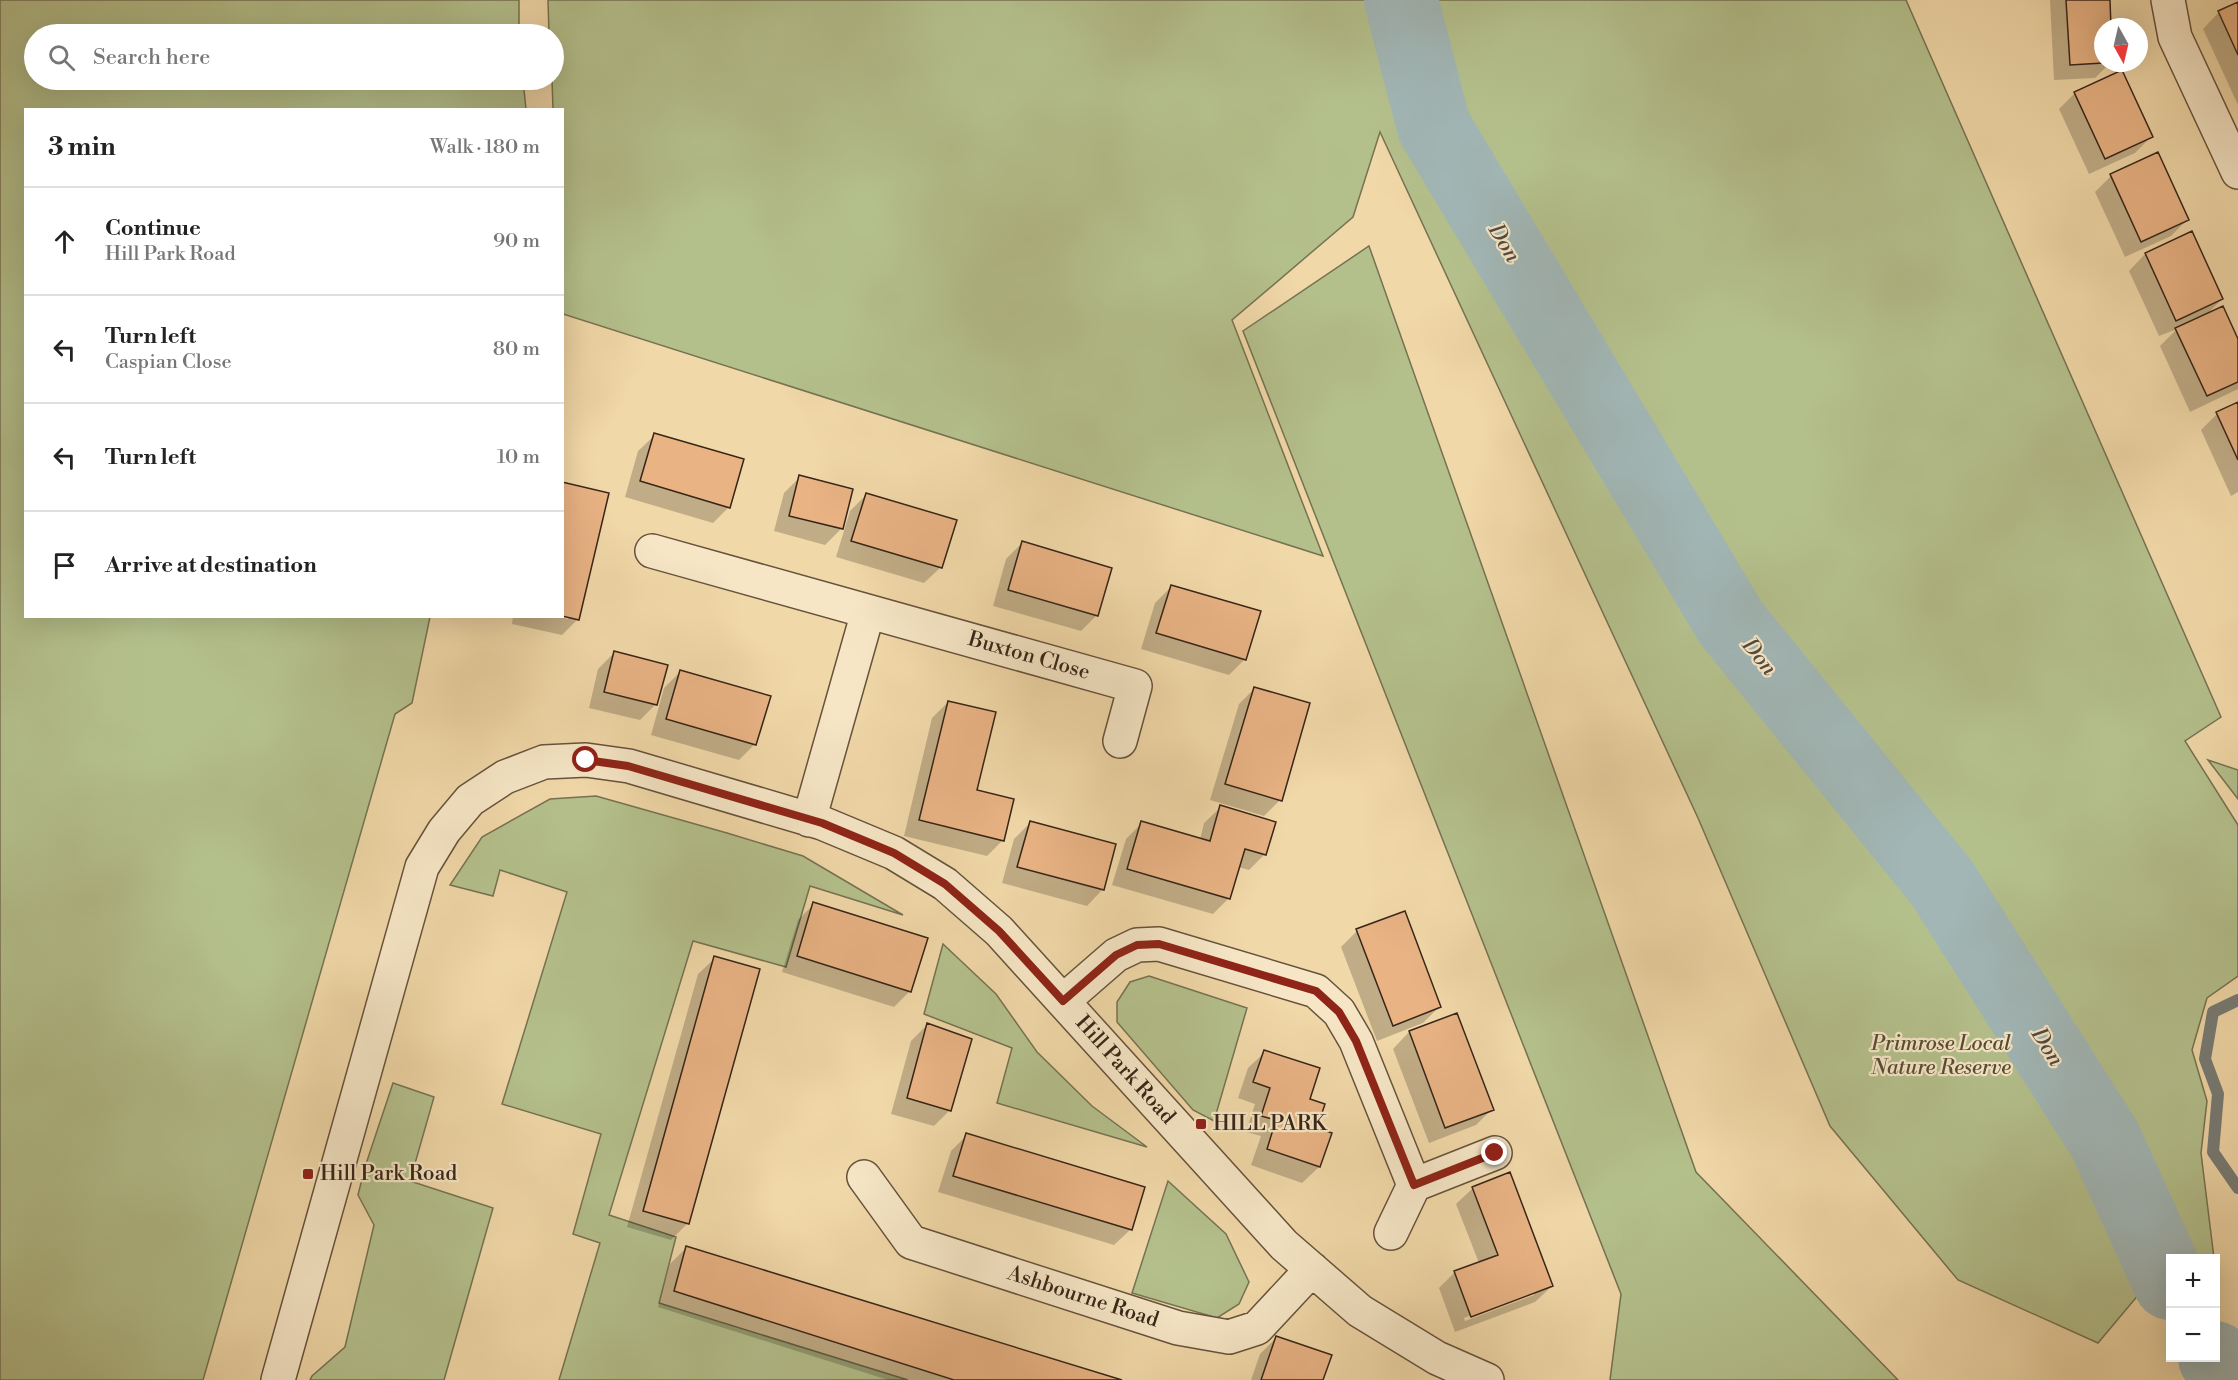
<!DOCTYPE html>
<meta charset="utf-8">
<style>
body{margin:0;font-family:"Libre Bodoni",serif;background:#f2f2f2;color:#222}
.controls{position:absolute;right:18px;bottom:18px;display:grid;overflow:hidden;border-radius:0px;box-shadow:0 6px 24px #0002}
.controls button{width:54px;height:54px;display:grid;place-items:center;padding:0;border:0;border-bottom:2px solid #e0e0e0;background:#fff;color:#222;font:30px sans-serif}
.compass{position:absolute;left:2094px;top:18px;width:54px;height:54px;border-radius:50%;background:#fff;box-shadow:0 6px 24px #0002;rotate:172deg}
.stop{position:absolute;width:18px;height:18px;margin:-14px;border:4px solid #8f2418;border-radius:50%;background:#fff}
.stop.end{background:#8f2418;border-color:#fff;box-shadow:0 2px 6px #0008}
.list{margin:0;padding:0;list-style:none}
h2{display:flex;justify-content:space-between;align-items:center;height:78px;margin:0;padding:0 24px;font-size:26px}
h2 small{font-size:20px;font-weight:400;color:#767676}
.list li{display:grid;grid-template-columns:39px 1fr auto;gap:18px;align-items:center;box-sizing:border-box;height:108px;padding:0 24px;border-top:2px solid #e0e0e0}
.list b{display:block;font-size:22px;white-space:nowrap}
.list p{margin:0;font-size:20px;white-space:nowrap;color:#767676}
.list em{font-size:20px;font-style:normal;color:#767676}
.icon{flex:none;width:33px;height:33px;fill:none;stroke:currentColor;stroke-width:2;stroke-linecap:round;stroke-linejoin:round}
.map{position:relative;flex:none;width:2238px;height:1380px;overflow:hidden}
.search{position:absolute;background:#fff;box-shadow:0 6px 24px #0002;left:24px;top:24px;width:540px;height:66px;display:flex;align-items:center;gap:15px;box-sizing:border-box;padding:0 21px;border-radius:33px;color:#767676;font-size:22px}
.panel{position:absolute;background:#fff;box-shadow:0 6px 24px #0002;left:24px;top:108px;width:540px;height:510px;border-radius:0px}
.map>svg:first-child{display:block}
.green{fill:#b4c08c;stroke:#767252;stroke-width:1.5}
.shadow{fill:#0003;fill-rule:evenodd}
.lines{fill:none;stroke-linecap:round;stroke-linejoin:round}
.stream{stroke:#777c76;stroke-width:12}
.river{stroke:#a1b6b5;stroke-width:74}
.building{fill:#e9b384;stroke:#372518;stroke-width:1.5}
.minor-casing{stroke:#66523c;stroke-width:36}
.minor{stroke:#f6e6c6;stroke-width:33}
.route{stroke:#8f2418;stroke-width:8}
.poi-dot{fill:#8f2418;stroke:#f6e6c6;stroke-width:2}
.labels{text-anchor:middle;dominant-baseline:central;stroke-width:4.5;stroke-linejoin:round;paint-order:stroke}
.street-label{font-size:21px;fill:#372518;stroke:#f6e6c6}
.park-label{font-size:21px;font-style:italic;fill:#564c35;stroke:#f6e6c6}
.poi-label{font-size:21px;fill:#372518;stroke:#f6e6c6;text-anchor:start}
.water-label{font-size:22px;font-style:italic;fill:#52493f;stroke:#f6e6c6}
</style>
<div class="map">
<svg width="2238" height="1380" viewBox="0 0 2238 1380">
<rect width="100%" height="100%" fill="#f1d8a8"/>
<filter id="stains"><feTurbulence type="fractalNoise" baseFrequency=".00333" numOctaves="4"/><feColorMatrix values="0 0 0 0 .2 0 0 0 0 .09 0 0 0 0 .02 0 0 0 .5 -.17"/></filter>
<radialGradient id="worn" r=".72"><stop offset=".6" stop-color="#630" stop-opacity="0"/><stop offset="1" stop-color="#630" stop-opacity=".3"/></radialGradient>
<path class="green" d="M0 0H519V34H34V80H523L526 109 26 110V616L430 617 412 703 395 714 203 1380H0Z
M548 0H1906L2221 717 2185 741 2238 825V976L2207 998 2192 1050 2207 1101 2201 1153 2214 1258H2179L2176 1250 2098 1343 1958 1280 1830 1126 1698 818 1380 132 1353 217 1232 320 1323 556 563 314 562 110 553 109 552 80H554V34H549Z
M1369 246 1696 1172 1898 1380H1610L1621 1294 1243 331Z
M2208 760 2238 770V799Z
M596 796 727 833 803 856 903 915 810 886 786 967 693 941 609 1215 676 1237 659 1303 908 1380H559L600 1243 573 1234 601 1134 502 1104 567 892 500 870 493 896 450 885 482 837 550 799Z
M943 944 996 994 1037 1052 1092 1106 1147 1147 997 1103 1012 1048 924 1014Z
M1149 976 1247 1008 1214 1121 1193 1110 1117 1022V1002L1130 982Z
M393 1083 434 1097 410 1181 493 1208 444 1380H310L312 1376 345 1347 374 1225 358 1195 365 1167Z
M1168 1181 1226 1234 1249 1282 1239 1304 1217 1318 1132 1293Z"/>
<path class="shadow" d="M2050 0H2108L2110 27H2103V63H2110L2095 78 2054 80Z
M2238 4V105L2203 29 2219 12Z
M2075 93 2151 137 2135 153 2089 174 2059 109Z
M2111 176 2187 220 2171 236 2125 257 2095 192Z
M2192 233 2222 299 2205 316 2238 342V389L2190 412 2160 346 2177 329 2159 336 2129 271 2145 254Z
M2238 404V492L2231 496 2201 430 2217 414Z
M655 435 729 507 713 523 625 497 638 451Z
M800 477 851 490 841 529 825 545 774 531 784 493Z
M866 495 941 567 924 583 836 557 850 511Z
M1022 543 1097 615 1081 631 993 606 1006 559Z
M1171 587 1245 659 1229 675 1141 649 1155 603Z
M513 616H559L568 619V616L578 619 562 635 512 624Z
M614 653 656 704 640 720 589 708 598 669Z
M681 671 755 744 739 760 651 735 664 688Z
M1255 688 1280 800 1264 816 1210 800 1239 704Z
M948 702 975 792 1003 840 987 856 904 836 932 718Z
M1221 807 1265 854 1249 870 1238 867 1229 898 1213 914 1112 885 1126 839 1142 823 1200 840 1204 823Z
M1030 823 1103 889 1087 906 1002 883 1014 839Z
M814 904 910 991 894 1007 782 972 798 920Z
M1357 931 1439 1007 1423 1023 1377 1041 1341 947Z
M715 958 688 1223 671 1240 627 1227 698 974Z
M1456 1015 1492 1109 1476 1125 1429 1143 1393 1049 1409 1032Z
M927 1025 950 1110 934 1126 891 1114 911 1041Z
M1265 1052 1308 1100 1315 1129 1319 1167 1302 1183 1251 1165 1261 1136 1246 1132 1255 1104 1238 1098 1248 1068Z
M967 1135 1131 1229 1114 1245 938 1192 951 1151Z
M1473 1188 1552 1286 1535 1302 1455 1332 1439 1288 1455 1272 1479 1263 1456 1204ZM1534 1292V1295L1465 1321 1464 1318Z
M686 1248 1117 1380H888L658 1307 670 1264Z
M1276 1338 1321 1380H1251L1260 1354Z"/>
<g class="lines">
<path class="stream" d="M2238 1000 2213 1012 2205 1059 2218 1094 2213 1152 2238 1188"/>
<path class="river" d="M1401 0 1434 127 1731 623 1942 883 2105 1140 2170 1283
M2215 1358 2223 1365 2238 1373"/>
</g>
<path class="building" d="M2066 0H2110L2111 27H2103V63L2070 65Z
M2238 2V55L2218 11Z
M2122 70 2153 137 2105 159 2074 92Z
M2158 152 2189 220 2141 242 2110 174Z
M2192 231 2223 299 2176 321 2145 253Z
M2223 306 2238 339V382L2207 396 2175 328Z
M2238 402V460L2216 412Z
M654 433 744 459 730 508 640 481Z
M799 475 853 489 843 529 789 516Z
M562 482 609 493 579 620 562 616Z
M866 493 957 520 942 568 851 541Z
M1022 541 1112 568 1098 616 1008 590Z
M1171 585 1261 611 1246 660 1156 633Z
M614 651 668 665 657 705 604 692Z
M680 670 771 696 756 745 666 719Z
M1254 687 1310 703 1282 801 1225 784Z
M948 701 996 712 977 790 1014 799 1004 841 919 820Z
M1220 805 1276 822 1266 855 1245 849 1230 899 1127 869 1141 821 1210 841Z
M1030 821 1116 844 1104 890 1017 867Z
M813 902 928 938 911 992 797 956Z
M1405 911 1441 1007 1393 1026 1356 929Z
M714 956 760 969 689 1224 643 1211Z
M1457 1013 1494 1110 1445 1128 1409 1031Z
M927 1023 972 1039 951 1111 907 1098Z
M1264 1050 1320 1068 1310 1099 1325 1104 1317 1128 1332 1133 1320 1167 1267 1149 1276 1120 1261 1116 1270 1088 1253 1082Z
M966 1133 1145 1187 1132 1230 953 1176Z
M1510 1172 1553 1286 1471 1317 1454 1271 1498 1255 1472 1187Z
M686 1246 1122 1380H954L674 1291Z
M1276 1336 1332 1355 1323 1380H1261Z"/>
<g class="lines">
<defs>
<path id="minor" d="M2168 0 2175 37 2238 172
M652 551 1135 686 1120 741
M809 820 868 612
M1063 1001 1116 955 1137 945 1159 944 1316 991 1339 1012 1356 1041 1414 1185
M864 1177 911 1242 1178 1328 1229 1337 1257 1328 1312 1269
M1391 1233 1414 1185 1495 1153
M278 1380 422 867 444 831 470 800 505 777 544 762 586 760 629 766 822 823 894 853 945 884 999 931 1284 1245 1360 1311 1437 1358 1487 1380"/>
</defs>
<use href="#minor" class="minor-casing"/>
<use href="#minor" class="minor"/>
</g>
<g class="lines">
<path class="route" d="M586 760 628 766 822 823 894 853 945 884 999 931 1063 1001 1116 955 1137 945 1159 944 1316 991 1339 1012 1356 1041 1414 1185 1495 1153"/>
</g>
<g class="poi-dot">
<rect x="1195" y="1118" width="12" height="12" rx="3"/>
<rect x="302" y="1168" width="12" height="12" rx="3"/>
</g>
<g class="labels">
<g class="street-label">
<text transform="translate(1029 656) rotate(16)">Buxton Close</text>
<text transform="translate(1125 1070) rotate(48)">Hill Park Road</text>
<text transform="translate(1083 1297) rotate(18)">Ashbourne Road</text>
</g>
<g class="park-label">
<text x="1941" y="1044">Primrose Local<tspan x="1941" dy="24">Nature Reserve</tspan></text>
</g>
<g class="poi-label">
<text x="1213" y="1124">HILL PARK</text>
<text x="320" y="1174">Hill Park Road</text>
</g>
<g class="water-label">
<text transform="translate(1504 243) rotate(59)">Don</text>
<text transform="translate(1759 657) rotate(51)">Don</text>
<text transform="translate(2047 1047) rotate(58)">Don</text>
</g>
</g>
<rect width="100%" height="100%" filter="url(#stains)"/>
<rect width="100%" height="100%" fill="url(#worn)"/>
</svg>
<div class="controls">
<button>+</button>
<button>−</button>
</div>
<svg class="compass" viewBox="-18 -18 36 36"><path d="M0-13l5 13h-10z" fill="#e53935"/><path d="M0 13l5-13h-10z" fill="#767676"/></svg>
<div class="stop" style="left:586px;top:760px"></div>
<div class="stop end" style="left:1495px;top:1153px"></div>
<div class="search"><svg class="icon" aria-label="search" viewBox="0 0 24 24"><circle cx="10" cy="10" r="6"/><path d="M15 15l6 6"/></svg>Search here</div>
<section class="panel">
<h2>3 min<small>Walk · 180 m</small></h2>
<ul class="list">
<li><svg class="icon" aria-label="ahead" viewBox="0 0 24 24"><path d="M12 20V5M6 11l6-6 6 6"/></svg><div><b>Continue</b><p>Hill Park Road</p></div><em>90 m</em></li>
<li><svg class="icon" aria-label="left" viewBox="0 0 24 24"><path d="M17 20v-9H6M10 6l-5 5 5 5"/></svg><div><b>Turn left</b><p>Caspian Close</p></div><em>80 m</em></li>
<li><svg class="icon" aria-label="left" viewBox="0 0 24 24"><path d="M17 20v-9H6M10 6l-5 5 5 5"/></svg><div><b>Turn left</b></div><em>10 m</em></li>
<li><svg class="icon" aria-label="arrive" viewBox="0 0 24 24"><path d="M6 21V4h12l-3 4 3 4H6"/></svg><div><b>Arrive at destination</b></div></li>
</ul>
</section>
</div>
